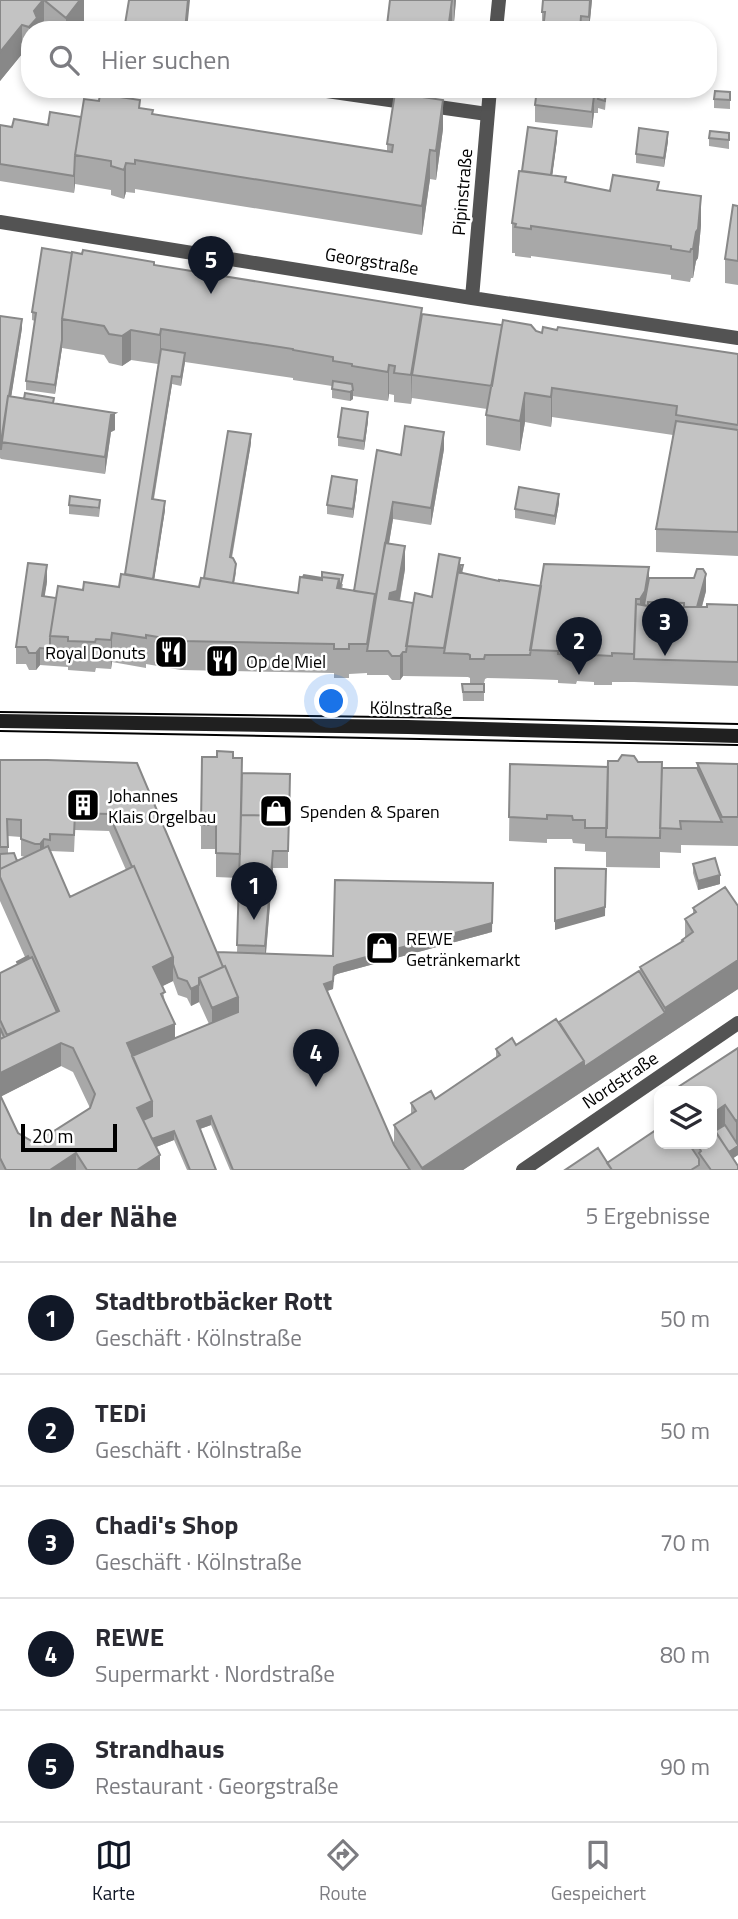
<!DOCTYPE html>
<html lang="de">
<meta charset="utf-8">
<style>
body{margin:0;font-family:"Titillium Web",sans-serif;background:#f2f2f3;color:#2b2b33}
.controls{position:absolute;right:21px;bottom:21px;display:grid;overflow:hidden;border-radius:14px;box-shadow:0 4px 10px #0003}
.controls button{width:63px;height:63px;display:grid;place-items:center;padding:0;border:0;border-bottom:2px solid #e1e1e2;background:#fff;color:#2b2b33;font:35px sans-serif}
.scale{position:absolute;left:21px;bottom:18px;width:96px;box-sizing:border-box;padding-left:7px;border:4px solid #000;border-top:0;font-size:19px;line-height:24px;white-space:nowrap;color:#000;-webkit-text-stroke:5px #fff;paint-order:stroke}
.you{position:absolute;left:332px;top:702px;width:24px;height:24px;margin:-18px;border:5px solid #fff;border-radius:50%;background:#1a73e8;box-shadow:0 0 0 10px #1a73e833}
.badge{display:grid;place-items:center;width:46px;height:46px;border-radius:50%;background:#111827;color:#fff;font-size:23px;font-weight:700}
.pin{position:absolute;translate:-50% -58px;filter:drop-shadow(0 2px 4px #0008)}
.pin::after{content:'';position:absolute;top:37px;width:24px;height:21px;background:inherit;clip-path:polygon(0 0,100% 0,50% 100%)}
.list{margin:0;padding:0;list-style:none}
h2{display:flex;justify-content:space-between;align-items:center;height:91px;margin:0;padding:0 28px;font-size:30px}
h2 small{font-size:23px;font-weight:400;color:#7c7c81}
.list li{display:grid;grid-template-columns:46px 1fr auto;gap:21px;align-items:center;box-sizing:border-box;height:112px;padding:0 28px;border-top:2px solid #e1e1e2}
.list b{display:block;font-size:26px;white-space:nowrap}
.list p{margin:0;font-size:23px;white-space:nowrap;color:#7c7c81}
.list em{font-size:23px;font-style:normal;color:#7c7c81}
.icon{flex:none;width:38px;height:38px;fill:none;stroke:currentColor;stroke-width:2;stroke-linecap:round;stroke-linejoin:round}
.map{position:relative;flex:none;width:738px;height:1170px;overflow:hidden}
.search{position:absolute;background:#fff;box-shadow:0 4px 10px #0003;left:21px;right:21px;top:21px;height:77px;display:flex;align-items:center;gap:18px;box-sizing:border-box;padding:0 24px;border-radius:28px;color:#7c7c81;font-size:26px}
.sheet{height:651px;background:#fff}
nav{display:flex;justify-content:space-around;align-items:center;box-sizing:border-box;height:98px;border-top:2px solid #e1e1e2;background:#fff;font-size:19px;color:#7c7c81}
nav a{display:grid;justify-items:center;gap:4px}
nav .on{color:#111827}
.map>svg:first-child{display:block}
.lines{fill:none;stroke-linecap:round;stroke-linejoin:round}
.lane{stroke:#535353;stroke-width:14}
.street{stroke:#535353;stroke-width:14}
.secondary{stroke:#202020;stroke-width:14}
.tram{stroke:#000;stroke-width:2}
.wall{fill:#a8a8a8;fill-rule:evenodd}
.shaded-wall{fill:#888}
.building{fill:#c3c3c3;stroke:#888;stroke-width:2}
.labels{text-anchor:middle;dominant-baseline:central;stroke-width:5;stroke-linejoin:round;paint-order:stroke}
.street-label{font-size:18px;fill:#000;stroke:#fff}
.poi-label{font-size:18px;fill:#000;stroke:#fff;text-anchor:start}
</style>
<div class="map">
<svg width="738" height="1170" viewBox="0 0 738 1170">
<rect width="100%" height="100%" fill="#fff"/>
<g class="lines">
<path class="lane" d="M313 89 487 114"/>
<path class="street" d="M496 30 499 0
M0 222 472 298 738 338
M472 298 490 89
M523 1170 738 1023"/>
<path class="secondary" d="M0 721 408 727 738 736"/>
<path class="tram" d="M0 712 461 718 738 724
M0 731 738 745"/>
</g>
<path class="wall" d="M0 0H84V25L80 30H45L44 29 30 30 29 56 22 54 0 81Z
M390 0H456L454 22 452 21 451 30H373L387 25Z
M592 0 589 30H543L544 29H542V12Z
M412 89H448V91L444 92V93Z
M537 89H607L605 110 598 108V105V113H594L592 128 535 122V105Z
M730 92V109L714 108V99Z
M140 108 153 114 387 152V144L443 129 436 180 430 179 422 235 135 189V193L126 192 124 199 111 195V190L75 184 74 193 0 181V125L12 127 48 125 81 117Z
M729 133V149L709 146V138Z
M557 140 552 175 566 182 610 191 659 190 701 225 698 258 696 261 693 278H691L690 282 671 279V275L531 256V258L515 256V253H512V223L522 171Z
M668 141 664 167 636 163V154Z
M738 206V285L725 283V259Z
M154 265 422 314 542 333 557 330 738 354V556L656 552V529L673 435 552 417 551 427 525 422 520 451 486 445V415L487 409 412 398 411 404 394 402V395L389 394 388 401 353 396V399L350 401 332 398V386L293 380V378L185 362 181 386 172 384 154 499 165 510 154 579 199 587 204 578 251 443 232 558 236 573 234 583 298 593 343 584 342 589 354 591 401 455 444 449 431 525 393 519 389 543 405 569 400 601 413 603 432 597 460 565 463 573 499 581 541 586 649 579 706 591 702 607 738 605V686L634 682H612V685H594V682L577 681 576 684 558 683V680L530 679 487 678 485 679 484 683H470V678L468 677 403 676 400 680H392L388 675H367V673L349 674V678H334V673L181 670 146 664V668L112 662 111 669 96 668 95 672 68 670V667L40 665 36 670H29L26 664H16V647L47 582 44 596 56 598 83 590 119 587 125 574 158 364 131 360 122 366 109 363 104 355 62 348 55 394 26 390V381L35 321 32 320V312Z
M0 316 22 328 11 397 54 403 115 430 111 432 105 474 1 459 0 458Z
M368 421 364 450 338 446V437Z
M357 489 353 518 327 514V505Z
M559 503 555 525 515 518V509Z
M69 505 100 509 99 517 69 514Z
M462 684H484V701H463Z
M233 758 242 773 288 833V868H273L266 954 333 956 492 932 337 974 334 976 333 989 327 991 394 1145V1125L411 1114V1103L435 1099 496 1057V1049L516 1045 559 1022 640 973V967L682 942V940L685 938V919L693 913V908L738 989 463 1170H230L211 1125 200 1129 216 1170H187L174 1140 156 1147 160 1170H0V1097L18 1133 35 1143 90 1108 73 1072 61 1066 0 1097V973L17 964V962L25 957 0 901V760L137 763 217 952 237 953 239 878 216 877V849H201V825ZM75 830 109 831 126 870 70 897 50 851 74 852ZM8 836 21 837V856L25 857 17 861 8 854ZM173 981 178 995 187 998 191 1006 199 1002 209 1024 175 1038 165 1002 162 986Z
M638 762 662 768H697V763L738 764V846L681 845V853L660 852V868L606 867V852L585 851V844L573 843 572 839H547V843L509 841 510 764 608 767Z
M693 864 720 884 698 890 693 873Z
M738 1048V1155L733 1158 738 1170H565L607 1163 659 1144H712Z"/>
<path class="shaded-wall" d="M44 0V29L43 30H30L29 56V27L34 11Z
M80 0H84V25L80 30H66V18Z
M188 0H190L187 30H185Z
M452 0V21L451 30H448Z
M454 0H456L454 22Z
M590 0H592L589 30V17Z
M22 25V54L0 81V52Z
M594 96V113L592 128V112Z
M443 100V129L436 180V151Z
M557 131V140L551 185V176Z
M668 132V141L664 167V158Z
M430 150V179L422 235V206Z
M126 163V192L124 199V170Z
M75 168V184L74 193V176Z
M701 196V225L698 258 696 261 693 278V249Z
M422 308V338L412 375 411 404V375Z
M22 319V328L4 443H2Z
M161 329V358L160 364V335Z
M131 330V360L122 366V336Z
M62 340V348L55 394V385Z
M185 353V362L181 386V377Z
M389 365V394L388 401V372Z
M172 376V384L152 508V499Z
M552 388V417L551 427V397Z
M353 390V399L350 401V392Z
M525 393V422L520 451V421Z
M368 412V421L364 450V441Z
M115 413V430L111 432 105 474V457L111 415Z
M444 432V449L431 525V508Z
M251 434V443L230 566V557Z
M357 480V489L353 518V509Z
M559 494V503L555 525V516Z
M165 501V510L150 607V599Z
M393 502V519L371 651H367V644Z
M405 546V569L397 615 389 599Z
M47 565V582L42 613V596Z
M649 567V596L640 629V599Z
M706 574V591L695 631V614Z
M112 633V662L111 669V640Z
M40 648V665L36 670V653Z
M403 652V676L400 680V656Z
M44 839V856L40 860V844Z
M273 851V868L265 963V946Z
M606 869 605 916 555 930V921Z
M720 875V884L698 890V881Z
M493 883 492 932 337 974 334 976 333 989 324 992V984L334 967Z
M173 957V981L153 991V967Z
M738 960V989L463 1170H422V1168L584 1061 665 1013V1008Z
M199 985V1002L191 1006V989Z
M238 997V1020L212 1032V1008Z
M175 1024V1048L127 1058V1043Z
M61 1043V1066L0 1097V1073Z
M152 1101V1124L140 1130 137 1108Z
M725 1105V1134L712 1143V1114Z
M211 1116V1125L197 1130V1121Z
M738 1119V1155L720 1167V1158L736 1148V1121Z
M174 1131V1140L146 1151V1142Z
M76 1153V1170H50Z
M160 1155V1170H137Z"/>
<path class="building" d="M0 0H43L34 11 37 18 29 27 22 25 0 52Z
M44 0H80L66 18Z
M129 0H188L185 30H124Z
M390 0H452L448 30H373L374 23 387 25Z
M543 0H590L589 17 581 16 580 30H543L545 12H542Z
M537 89H598V96H594L592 112 535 105Z
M599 89H606L605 101 598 99Z
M715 91 730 92V100L714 99Z
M395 93 443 100 436 151 430 150 422 206 135 160V164L126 163 124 170 111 166V161L75 155 84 99 99 101 100 94 140 100 139 108 153 110 152 114 392 152 393 145 387 144Z
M50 112 81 117 75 155 74 176 0 164V125L12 127 14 119 48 125Z
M528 127 557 131 551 175 522 171Z
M639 128 668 132 664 158 636 154Z
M710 131 729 133V140L709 138Z
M519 171 566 177 565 182 610 191 613 175 659 182 657 190 701 196 698 229 696 232 693 249H691L690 252 671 249V246L531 226V229L515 227 516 224 512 223Z
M733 205 738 206V261L725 259Z
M42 248 72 253 62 319V340L55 385 26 381 36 313 32 312Z
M83 250 154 262V265L422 308 411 375 394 373 395 366 389 365 388 372 352 366V364L333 361V357L293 350V349L161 329 160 335 131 330 122 336 109 334 104 326 62 319 72 252 82 254Z
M422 314 502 325 492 386 412 375Z
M0 316 22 319 9 396H8L1 449H0Z
M503 320 531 325 536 331 542 333 543 327 557 330 558 327 738 354V425L676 415 677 406 552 388 551 397 525 393 520 421 486 415Z
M161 349 185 353 181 377 172 376 152 499 165 501 153 579 125 574Z
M333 381 352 384 353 390 350 392 332 389Z
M25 393 54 398 53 403 24 399Z
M8 396 115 413 111 415 105 457 1 442Z
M342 408 368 412 364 441 338 437Z
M676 421 738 430V532L656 529Z
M405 426 444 432 431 508 393 502 375 600V594L354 591 377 450 401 455Z
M228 431 251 434 230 557 233 558 236 564 233 583 204 578Z
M332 476 357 480 353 509 327 505Z
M519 487 559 494 555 516 515 509Z
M70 496 100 500 99 508 69 505Z
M385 543 405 546 397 591 390 593 389 599 413 603 406 652H403L400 656H392L388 651H367Z
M439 554 460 558 444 648 406 646 415 593 432 597Z
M28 563 47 565 42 596 56 598 50 636V649L40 648 36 653H29L26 647H16Z
M544 564 649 567 645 591 640 599H636L634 654 612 653V656L594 655V652H577L576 655 558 654V651L530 650Z
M460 565H463L461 573H460Z
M697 569H703L706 574 697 607H684V603L648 602V606L644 605 649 578H694Z
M322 572 343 575 340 588H339V579L322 577V580L303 577 304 575 322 578Z
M458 572 499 581V580L541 586 530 655H485L484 659H470V655L468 654 444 653Z
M121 574 199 587 201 578 298 593 300 577 322 580V577L339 579 337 588 375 594 367 644H349V649H334V644L181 641 146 635V638L112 633 111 640 96 639 95 642 68 641V637L50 636 58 586 83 590 84 582 119 587Z
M648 602 684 603V607H707V604L738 605V662L634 659 636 604 648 606Z
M462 684H484V692H463Z
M217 751 233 752V758H242L240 854 216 853V825H201L202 757H217Z
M622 755 634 756 638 762H662L660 838 606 837 608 761H618Z
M0 760H47L137 763 223 967 199 978V985L191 989 187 981 178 978 173 964V957L134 866 132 867 109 814 75 813 74 835 50 834V840L44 839 40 844H35L21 839V820L7 819 8 847H0Z
M697 763 738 764V817H722Z
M510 764 608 767 607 828H585V820H573L572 816 547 815V819L509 817Z
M662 768H697L722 822 680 821 681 829 660 828Z
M242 773 290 774 289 824V816L241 815Z
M241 815 289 816 288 851H273L265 946 237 945Z
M48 846 70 897 134 866 173 957 153 967 165 992 161 994 175 1024 127 1043 152 1101 137 1108 160 1155 137 1170H87L76 1153 50 1170H6L0 1158V1097H1L18 1133 35 1143 90 1108 95 1094 73 1048 61 1043 0 1073V1039L59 1011 0 877V869Z
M14 853 17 861 0 869V854Z
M715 858 720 875 698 881 693 864Z
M555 868 606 869 605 907 555 921Z
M335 880 493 883 492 923 337 965 334 967 333 981 324 984 394 1145 410 1170H233L211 1116 197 1121 216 1170H190L174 1131 152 1139 143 1120 152 1116V1101L132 1056 238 1012V997L225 966 223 967 217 952 333 956Z
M725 887 738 906V960L665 1008 640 967 683 941 682 940 693 932 685 919 696 912 693 908Z
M28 956 29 958 18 964 17 962Z
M32 957 57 1012 7 1035 0 1020V973Z
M225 966 238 997 212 1008 199 978Z
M639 971 665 1013 584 1067V1061L559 1022Z
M556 1019 584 1061 422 1168 394 1125 416 1111 411 1103 431 1091 435 1099 500 1055 496 1049 512 1038 516 1045Z
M0 1028 4 1037 0 1039Z
M738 1048V1119L736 1121 725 1105 712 1114V1091H672Z
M725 1125 738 1145V1146L729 1152 715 1131Z
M712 1126 738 1166V1170H711L699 1153 701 1151 697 1144H712Z
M659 1128V1144H689L699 1159V1165L691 1170H612L607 1163Z
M598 1148 612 1170H565Z"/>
<defs>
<symbol id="restaurant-square" viewBox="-11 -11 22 22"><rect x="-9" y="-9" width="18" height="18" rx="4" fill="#000" stroke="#fff"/><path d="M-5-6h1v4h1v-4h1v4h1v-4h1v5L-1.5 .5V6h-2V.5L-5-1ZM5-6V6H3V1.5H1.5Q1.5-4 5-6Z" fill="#fff"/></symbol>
<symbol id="building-square" viewBox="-11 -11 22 22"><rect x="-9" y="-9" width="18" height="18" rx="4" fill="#000" stroke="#fff"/><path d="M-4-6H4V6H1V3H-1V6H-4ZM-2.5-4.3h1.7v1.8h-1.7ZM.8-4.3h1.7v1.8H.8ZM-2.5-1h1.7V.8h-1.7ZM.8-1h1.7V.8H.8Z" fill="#fff"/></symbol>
<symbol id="shop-square" viewBox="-11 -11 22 22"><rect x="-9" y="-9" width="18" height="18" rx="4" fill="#000" stroke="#fff"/><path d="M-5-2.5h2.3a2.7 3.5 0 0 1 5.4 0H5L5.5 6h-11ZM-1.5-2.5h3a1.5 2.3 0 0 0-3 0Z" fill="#fff"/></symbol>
</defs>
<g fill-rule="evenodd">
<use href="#restaurant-square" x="152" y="633" width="38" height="38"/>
<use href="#restaurant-square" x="203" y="642" width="38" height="38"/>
<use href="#building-square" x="64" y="786" width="38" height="38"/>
<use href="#shop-square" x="257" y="792" width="38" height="38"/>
<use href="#shop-square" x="363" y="929" width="38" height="38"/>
</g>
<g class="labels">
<g class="street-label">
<text transform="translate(462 192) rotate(-85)">Pipinstraße</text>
<text transform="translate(372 261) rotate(9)">Georgstraße</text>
<text transform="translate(411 708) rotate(1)">Kölnstraße</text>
<text transform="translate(620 1080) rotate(-34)">Nordstraße</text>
</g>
<g class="poi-label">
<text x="146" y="652" text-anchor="end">Royal Donuts</text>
<text x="246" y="661">Op de Miel</text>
<text x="108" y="795">Johannes<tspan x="108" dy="21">Klais Orgelbau</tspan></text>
<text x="300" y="811">Spenden &amp; Sparen</text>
<text x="406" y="938">REWE<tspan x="406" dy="21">Getränkemarkt</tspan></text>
</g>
</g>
</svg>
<div class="controls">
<button><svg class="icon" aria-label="layers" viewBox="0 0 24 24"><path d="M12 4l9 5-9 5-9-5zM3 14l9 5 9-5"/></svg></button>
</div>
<div class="scale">20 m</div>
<div class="you"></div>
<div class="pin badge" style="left:254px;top:920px">1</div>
<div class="pin badge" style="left:579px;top:675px">2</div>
<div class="pin badge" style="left:665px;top:656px">3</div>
<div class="pin badge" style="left:316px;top:1087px">4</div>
<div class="pin badge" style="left:211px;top:294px">5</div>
<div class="search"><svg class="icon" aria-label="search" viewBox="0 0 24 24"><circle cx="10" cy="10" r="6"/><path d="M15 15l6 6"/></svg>Hier suchen</div>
</div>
<section class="sheet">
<h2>In der Nähe<small>5 Ergebnisse</small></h2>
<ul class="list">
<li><span class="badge">1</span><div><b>Stadtbrotbäcker Rott</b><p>Geschäft · Kölnstraße</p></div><em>50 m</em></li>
<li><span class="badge">2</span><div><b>TEDi</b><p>Geschäft · Kölnstraße</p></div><em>50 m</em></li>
<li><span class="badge">3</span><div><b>Chadi's Shop</b><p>Geschäft · Kölnstraße</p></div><em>70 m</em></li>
<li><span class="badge">4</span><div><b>REWE</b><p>Supermarkt · Nordstraße</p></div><em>80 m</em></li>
<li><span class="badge">5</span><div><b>Strandhaus</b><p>Restaurant · Georgstraße</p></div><em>90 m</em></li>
</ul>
</section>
<nav>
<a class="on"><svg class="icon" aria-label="map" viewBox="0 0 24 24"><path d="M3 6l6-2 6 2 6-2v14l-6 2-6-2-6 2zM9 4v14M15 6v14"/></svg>Karte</a>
<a><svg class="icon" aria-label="directions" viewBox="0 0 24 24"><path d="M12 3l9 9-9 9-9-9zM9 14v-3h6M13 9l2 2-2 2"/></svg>Route</a>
<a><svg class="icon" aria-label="saved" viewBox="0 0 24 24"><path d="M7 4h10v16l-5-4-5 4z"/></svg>Gespeichert</a>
</nav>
